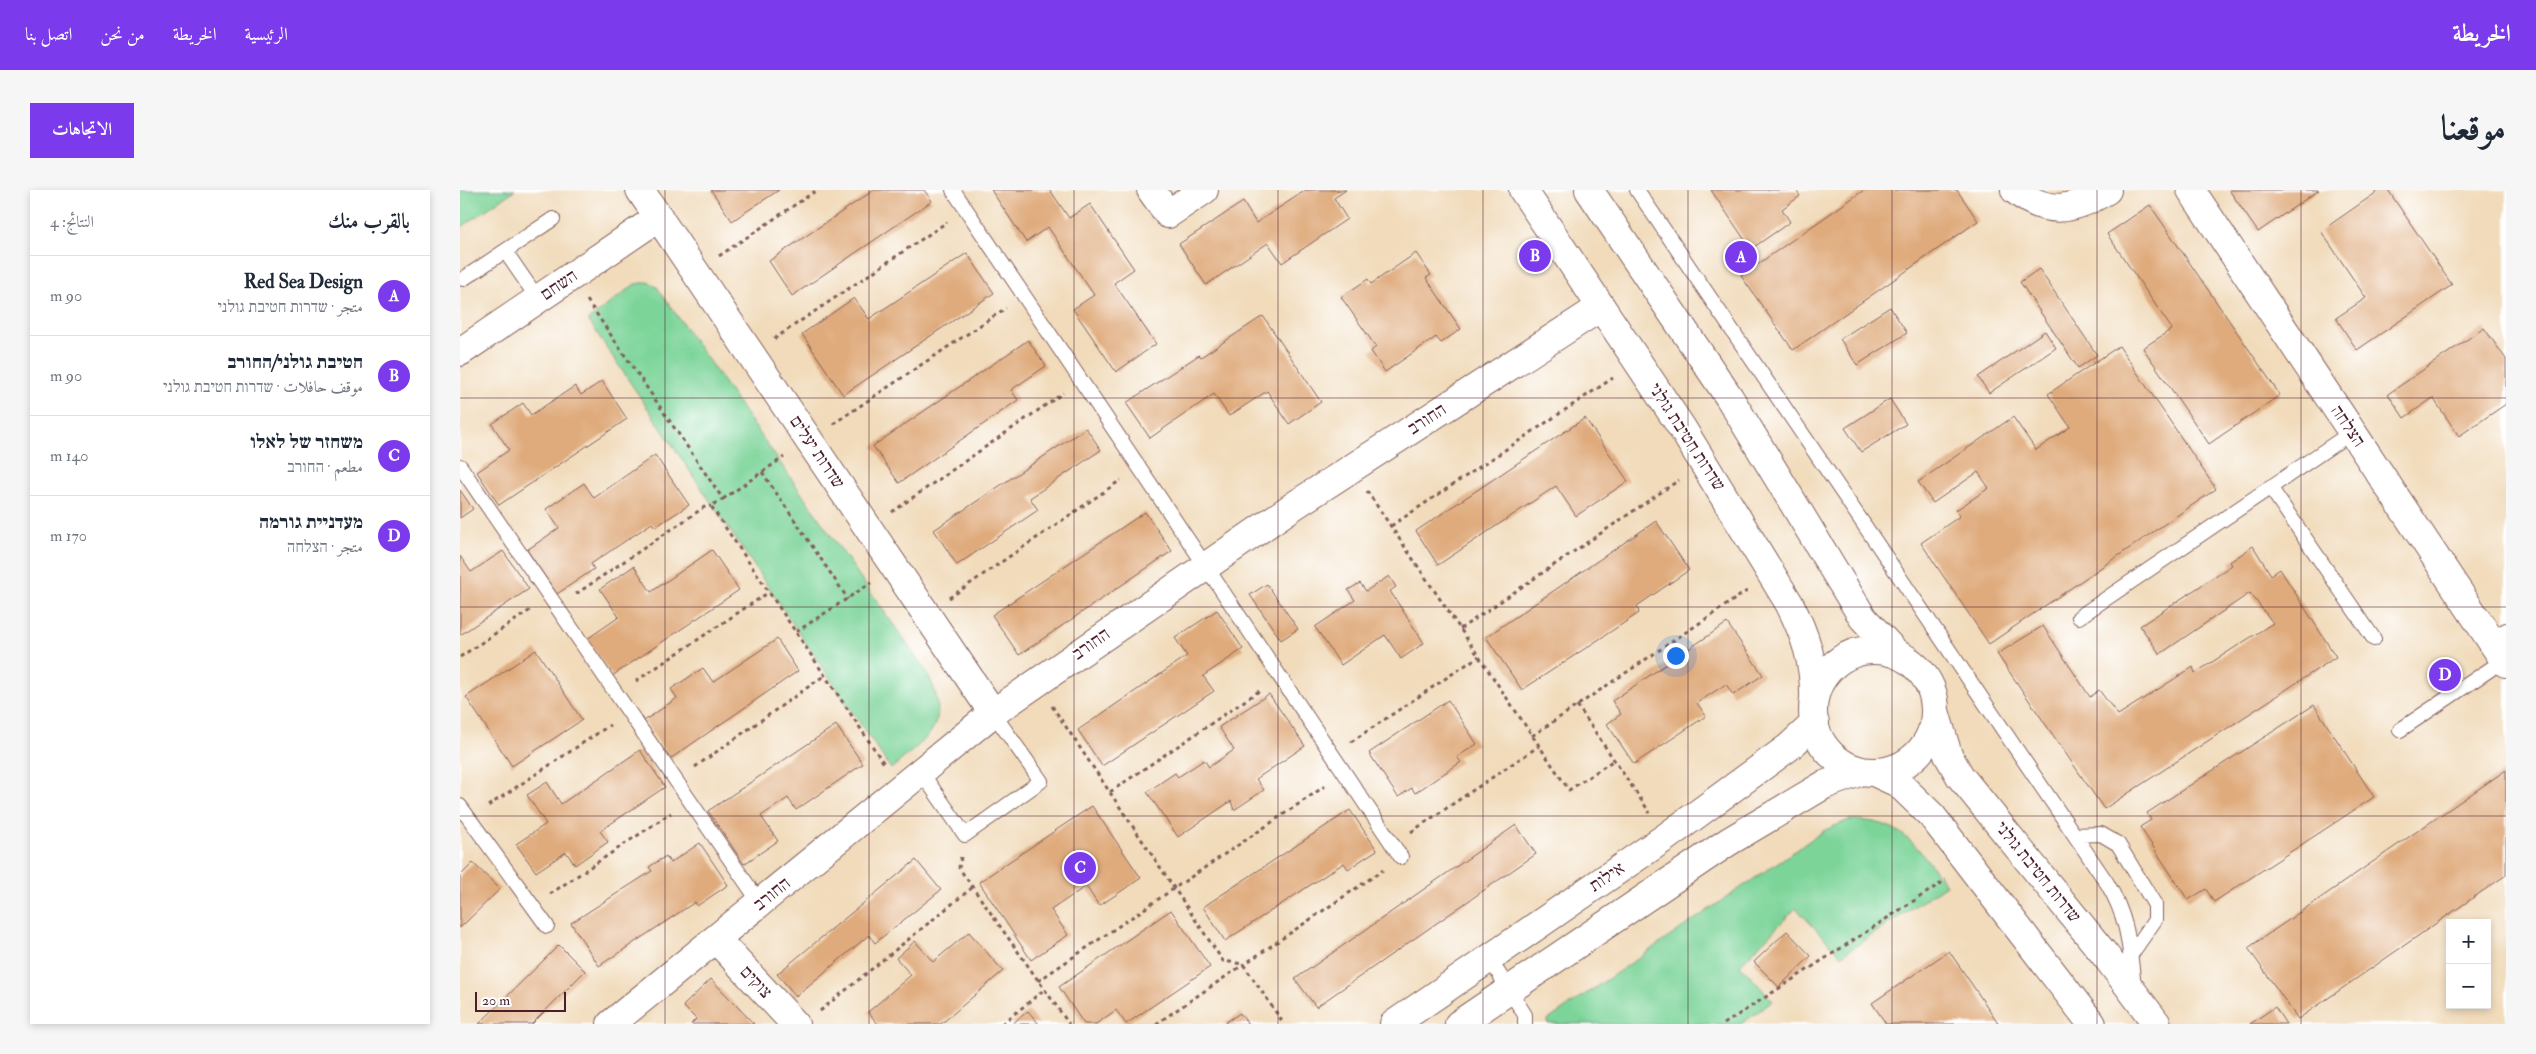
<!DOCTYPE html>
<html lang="ar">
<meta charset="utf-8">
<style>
body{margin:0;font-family:"IM FELL Double Pica",Amiri,"Frank Ruhl Libre",serif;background:#f6f6f7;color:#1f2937;direction:rtl}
.controls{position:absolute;right:15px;bottom:15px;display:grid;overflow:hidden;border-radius:0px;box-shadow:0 2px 8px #0003}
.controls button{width:45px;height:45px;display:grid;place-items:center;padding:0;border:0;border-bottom:1px solid #e0e1e3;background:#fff;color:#1f2937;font:25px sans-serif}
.scale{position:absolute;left:15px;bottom:12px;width:91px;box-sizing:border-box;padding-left:5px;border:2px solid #4a1f2b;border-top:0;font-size:14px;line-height:18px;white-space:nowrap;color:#4a1f2b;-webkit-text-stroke:4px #fff;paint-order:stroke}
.you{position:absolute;left:1215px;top:465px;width:18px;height:18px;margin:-12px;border:4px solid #fff;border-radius:50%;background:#1a73e8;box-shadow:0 0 0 8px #1a73e833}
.badge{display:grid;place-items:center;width:32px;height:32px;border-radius:50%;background:#7c3aed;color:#fff;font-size:16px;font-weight:700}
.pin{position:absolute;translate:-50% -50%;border:2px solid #fff;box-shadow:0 1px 5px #0006}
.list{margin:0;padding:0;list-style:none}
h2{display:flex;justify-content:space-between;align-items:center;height:65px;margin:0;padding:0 20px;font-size:21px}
h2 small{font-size:16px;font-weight:400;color:#747a83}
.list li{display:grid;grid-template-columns:32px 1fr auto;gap:15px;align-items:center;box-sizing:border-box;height:80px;padding:0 20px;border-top:1px solid #e0e1e3}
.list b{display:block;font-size:19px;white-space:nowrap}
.list p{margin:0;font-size:16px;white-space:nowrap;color:#747a83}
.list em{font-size:16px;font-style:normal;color:#747a83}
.map{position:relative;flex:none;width:2046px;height:834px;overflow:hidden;direction:ltr;border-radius:0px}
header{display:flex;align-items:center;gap:30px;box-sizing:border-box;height:70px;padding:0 25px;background:#7c3aed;color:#fff}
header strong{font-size:24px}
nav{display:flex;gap:28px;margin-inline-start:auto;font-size:18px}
.intro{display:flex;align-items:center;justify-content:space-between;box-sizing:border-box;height:120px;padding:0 30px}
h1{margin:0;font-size:35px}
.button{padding:12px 22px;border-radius:0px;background:#7c3aed;color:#fff;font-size:18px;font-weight:700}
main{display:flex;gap:30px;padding:0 30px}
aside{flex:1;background:#fff;border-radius:0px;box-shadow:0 2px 8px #0003}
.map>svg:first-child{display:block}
.green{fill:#7bd499;stroke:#627a62}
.building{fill:#dfaa7b}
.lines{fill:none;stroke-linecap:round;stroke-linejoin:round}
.service-casing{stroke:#84615d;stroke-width:16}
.minor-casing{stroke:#84615d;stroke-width:30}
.tertiary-casing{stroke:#84615d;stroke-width:30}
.path{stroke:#84615d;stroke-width:3;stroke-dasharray:4 4;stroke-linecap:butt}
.service{stroke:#fff;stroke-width:14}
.minor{stroke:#fff;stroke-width:28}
.tertiary{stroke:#fff;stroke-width:28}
.grid{fill:none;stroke:#4a1f2b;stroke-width:1;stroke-opacity:0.55}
.labels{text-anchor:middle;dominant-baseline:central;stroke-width:4;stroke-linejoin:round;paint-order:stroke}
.street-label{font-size:18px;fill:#4a1f2b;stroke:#fff}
</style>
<header>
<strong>الخريطة</strong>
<nav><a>الرئيسية</a><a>الخريطة</a><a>من نحن</a><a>اتصل بنا</a></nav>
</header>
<div class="intro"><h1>موقعنا</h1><a class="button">الاتجاهات</a></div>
<main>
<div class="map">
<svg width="2046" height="834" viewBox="0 0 2046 834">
<rect width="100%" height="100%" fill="#fff"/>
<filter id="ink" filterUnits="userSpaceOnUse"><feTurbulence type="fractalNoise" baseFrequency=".02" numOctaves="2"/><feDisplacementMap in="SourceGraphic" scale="10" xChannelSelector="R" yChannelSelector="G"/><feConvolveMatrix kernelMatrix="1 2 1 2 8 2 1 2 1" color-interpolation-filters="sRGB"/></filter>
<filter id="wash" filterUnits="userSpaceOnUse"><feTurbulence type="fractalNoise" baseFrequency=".0096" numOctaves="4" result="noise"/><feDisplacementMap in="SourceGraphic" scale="20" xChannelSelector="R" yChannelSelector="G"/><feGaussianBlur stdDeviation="1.12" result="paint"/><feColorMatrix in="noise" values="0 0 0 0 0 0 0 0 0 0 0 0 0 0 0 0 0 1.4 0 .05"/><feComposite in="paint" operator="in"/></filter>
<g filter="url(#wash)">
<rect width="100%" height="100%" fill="#f1dbbb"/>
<path class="green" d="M0 0H55L0 38Z
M188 92 197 97 468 484C493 537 467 547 431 579L128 130 175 94Z
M1389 630C1443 629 1457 657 1486 695L1381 766 1336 718 1280 775 1313 811 1281 834H1088V830L1365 640Z"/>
<g id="blocks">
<path class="building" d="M251 0H319L272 31Z
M414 0H464L472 11 332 106 309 71Z
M531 0H590L609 28 630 14 674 79 654 93 696 154 656 182 613 119 634 105 588 37 566 52Z
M846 0H886L874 8 887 29 822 73 808 53 746 95 719 54 783 12 796 33Z
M1251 0H1336L1340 6 1322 19 1330 32 1291 59Z
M1404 0H1497L1518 31 1333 160 1281 86Z
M1769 0H1859L1798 42Z
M1920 0H1928L1992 95 1897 160 1876 128 1906 108 1861 41Z
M1690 15 1820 205 1749 254 1683 158 1712 139 1647 44Z
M507 63 534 103 383 205 342 144 394 108 409 129Z
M956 63 971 85 966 88 1001 139 981 153 976 147 925 182 911 161 916 157 881 107 908 89 911 94Z
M1579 79 1637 165 1618 178 1560 92Z
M1430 117 1447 143 1397 175 1380 149Z
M803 126 861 212 829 234 807 201 769 226 754 204 690 248 666 213 739 165 741 167Z
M2024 138 2046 169V214L1999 246 1973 208 1944 228 1928 204Z
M1585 141 1596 158 1529 203 1518 187Z
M568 150 586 176 551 200 558 210 439 293 413 256Z
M1659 156 1756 299 1529 454 1461 353 1500 326 1496 320 1529 298 1518 282 1473 313 1458 292 1553 227 1576 260 1610 237 1588 204Z
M142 191 167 229 39 315 17 282 49 260 32 234 63 213 71 225 115 196 121 205Z
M1430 209 1446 234 1401 262 1385 238Z
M1125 228 1168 291 1116 326 1096 296 978 375 956 341Z
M626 238 641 260 570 308 578 320 497 375 474 340Z
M195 265 229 315 195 337 192 333 131 374 134 379 97 404 67 360 99 338 86 319 124 293 134 308Z
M0 300 13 319 0 328Z
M685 322 712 361 559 465 532 425Z
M1196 331 1229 380 1177 416 1179 423 1062 500 1026 447Z
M1793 356 1811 385 1820 379 1876 467 1644 619 1537 464 1583 436 1630 507 1639 500 1658 525 1733 477 1735 483 1813 433 1790 403 1700 464 1680 436 1772 375 1770 372Z
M252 360 279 400 152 486 127 449 159 427 140 399 174 376 191 402Z
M43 361 69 399 0 445V366L11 382Z
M929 386 936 397 930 401 964 453 941 469 925 445 881 475 855 437 895 410 888 400 900 393 906 401Z
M807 394 838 439 821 450 790 405Z
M757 420 783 459 743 486 754 501 642 576 618 540 727 466 715 448Z
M1267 433 1303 485 1273 505 1266 494 1237 513 1246 526 1174 574 1147 534 1161 524 1152 511Z
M317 449 338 481 210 569 184 531 217 508 211 499 243 478 253 492Z
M76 460 122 530 52 576 6 507Z
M809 504 845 556 796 589 804 600 774 620 771 611 718 647 687 602 715 583 718 587 744 570 749 577 774 560 759 537Z
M988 510 1017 554 997 567 1001 572 955 603 952 598 938 607 909 563Z
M1854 515 1914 607 1754 712 1746 699 1728 710 1680 637 1691 630 1687 623Z
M376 535 403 574 336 620 328 608 301 626 318 651 284 674 248 621Z
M180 560 205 597 140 641 148 652 115 675 106 662 76 682 56 654 86 634 67 605 87 592 101 614Z
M2046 580V685L1838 829 1788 758Z
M632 616 681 688 639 716 626 696 591 720 608 745 571 770 519 692Z
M890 620 917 660 888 679 884 673 765 751 743 717Z
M1056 635 1076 664 856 817 835 789Z
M240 653 268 695 237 716 235 712 139 776 111 733 192 681 189 677 206 666 210 673Z
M456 670 481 700 415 753 409 745 336 806 317 784Z
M13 673 40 699 0 738V686Z
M711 720 750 777 666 834 656 820 636 834H624L599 797Z
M1327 741 1351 766 1319 797 1294 772Z
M509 742 543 781 481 834H418L408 822 451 785 436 768 455 751 473 772Z
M99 755 125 781 72 834H19Z
M1489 761 1539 834H1426L1412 813Z
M251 789 294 834H231L236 829 223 816Z
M1815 817 1826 834H1790Z
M568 821 579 834H552Z
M780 823 788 834H763Z"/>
</g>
</g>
<g filter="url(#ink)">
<use href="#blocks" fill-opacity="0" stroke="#84615d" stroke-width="1"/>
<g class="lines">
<defs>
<path id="service" d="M493 0 941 667
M1177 0 1647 693C1669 730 1669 755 1674 796
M45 61 78 109
M3 89 93 29
M0 276 300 713
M1810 297 1914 449
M1619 427 1892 242
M2031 450 2046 440
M1940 540 2044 470
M461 582 505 645 581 591 533 523
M0 616 87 736
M1615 645 1641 644 1658 654 1695 715V730L1670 766
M1029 768 1065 825V834"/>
<path id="minor" d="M180 0 533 523
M691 0 708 24 744 0
M1555 0C1587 26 1613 21 1647 0
M1731 0 2046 473
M0 162 199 27
M256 749 335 834
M151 834 533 523 835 315 1141 117"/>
<path id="tertiary" d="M1063 0 1222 238 1329 413C1345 444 1355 474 1354 509
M1129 0 1269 207 1403 428 1437 464
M1353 521a61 61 0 1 1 122 0a61 61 0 1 1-122 0Z
M1475 521 1488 565 1500 586 1645 765 1697 834
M1414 582 1438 593 1472 626 1632 834
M934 834 1206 647 1329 557 1355 533
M999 834 1268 652 1364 595 1402 581"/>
</defs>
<use href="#service" class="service-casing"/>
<use href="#minor" class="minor-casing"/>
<use href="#tertiary" class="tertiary-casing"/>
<path class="path" d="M259 66 357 0
M127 110 263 309 251 316 425 575
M314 149 487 32
M373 234 546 118
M302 282 388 409
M907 301 1109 600 1154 570
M263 309 324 267
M432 322 603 203
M931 336 1153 188
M116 404 246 316H251
M489 408 661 290
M1000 439 1219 290
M336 442 411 393
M0 467 72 419
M176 491 309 402
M1117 515 1190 623
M592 516 763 771 783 774 824 834
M1072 546 1287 401
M891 552 1019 466
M235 577 365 485
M650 602 802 499
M28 616 150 535
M951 642 1079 556
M501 667 499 678 609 834
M90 704 211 623
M578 791 865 596
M360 821 513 697
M542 834 585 799
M696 834 923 680
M1264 834 1486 690"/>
<use href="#service" class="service"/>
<use href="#minor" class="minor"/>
<use href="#tertiary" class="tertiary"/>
</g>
</g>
<path class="grid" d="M205 0V834M409 0V834M614 0V834M818 0V834M1023 0V834M1228 0V834M1432 0V834M1637 0V834M1841 0V834M0 208H2046M0 417H2046M0 626H2046"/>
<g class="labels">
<g class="street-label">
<text transform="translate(99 95) rotate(-34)">השחם</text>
<text transform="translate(967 229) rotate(-33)">החורב</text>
<text transform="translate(1888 236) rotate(56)">הצלחה</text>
<text transform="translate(1227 247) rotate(57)">שדרות חטיבת גולני</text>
<text transform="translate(357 262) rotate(56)">שדרות יעלים</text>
<text transform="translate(631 454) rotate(-35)">החורב</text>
<text transform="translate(1578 682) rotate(51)">שדרות חטיבת גולני</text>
<text transform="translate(1147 687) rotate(-34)">אילות</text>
<text transform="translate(312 704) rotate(-39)">החורב</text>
<text transform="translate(296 792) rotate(47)">צוקים</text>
</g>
</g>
</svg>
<div class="controls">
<button>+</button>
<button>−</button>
</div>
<div class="scale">20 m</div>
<div class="you"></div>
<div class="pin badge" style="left:1281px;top:67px">A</div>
<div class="pin badge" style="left:1075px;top:66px">B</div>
<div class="pin badge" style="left:620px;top:678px">C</div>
<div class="pin badge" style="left:1985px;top:485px">D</div>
</div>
<aside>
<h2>بالقرب منك<small>النتائج: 4</small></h2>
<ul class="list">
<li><span class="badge">A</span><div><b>Red Sea Design</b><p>متجر · שדרות חטיבת גולני</p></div><em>90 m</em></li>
<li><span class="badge">B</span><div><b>חטיבת גולני/החורב</b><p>موقف حافلات · שדרות חטיבת גולני</p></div><em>90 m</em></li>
<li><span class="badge">C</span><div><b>משחזר של לאלו</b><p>مطعم · החורב</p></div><em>140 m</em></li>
<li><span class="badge">D</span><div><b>מעדניית גורמה</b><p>متجر · הצלחה</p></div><em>170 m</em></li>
</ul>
</aside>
</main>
